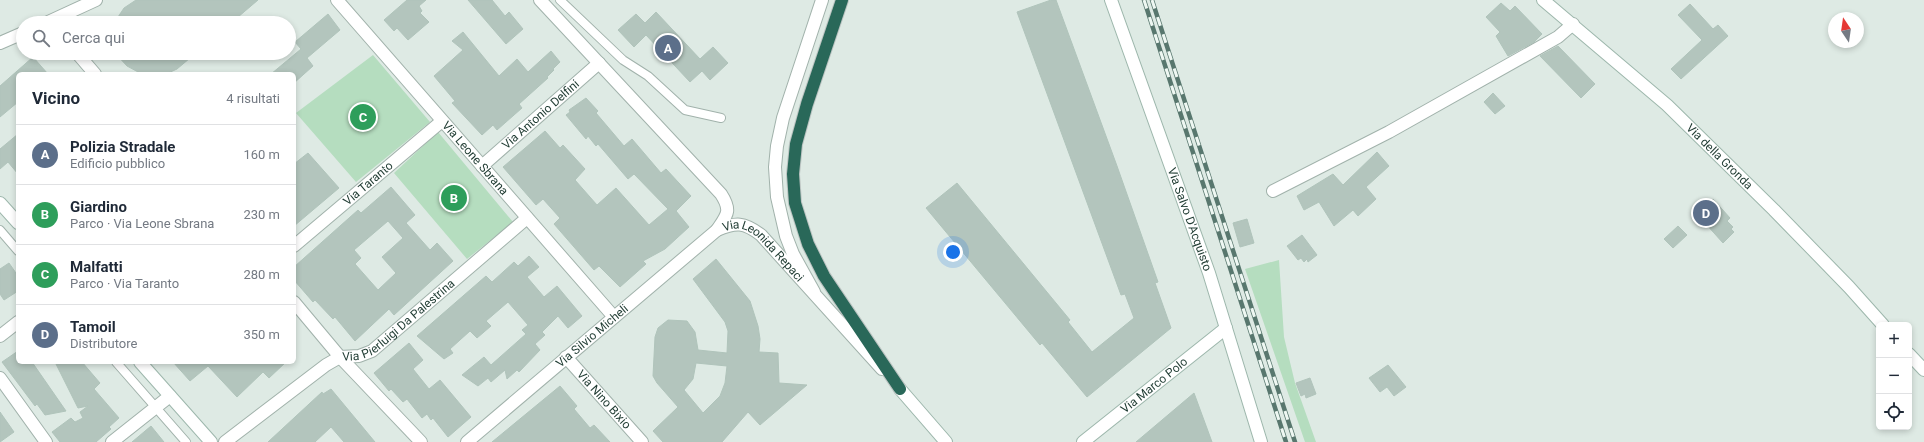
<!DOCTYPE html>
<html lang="it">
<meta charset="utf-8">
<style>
body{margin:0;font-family:Roboto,sans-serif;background:#f6f6f7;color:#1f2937}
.controls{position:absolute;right:12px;bottom:12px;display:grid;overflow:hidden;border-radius:6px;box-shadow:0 2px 6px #0003}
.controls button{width:36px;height:36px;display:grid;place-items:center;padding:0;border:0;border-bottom:1px solid #e0e1e3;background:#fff;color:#1f2937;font:20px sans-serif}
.compass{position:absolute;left:1828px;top:12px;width:36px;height:36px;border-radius:50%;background:#fff;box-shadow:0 2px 6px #0003;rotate:347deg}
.you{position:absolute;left:953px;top:252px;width:14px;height:14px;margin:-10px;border:3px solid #fff;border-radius:50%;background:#1a73e8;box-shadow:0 0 0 6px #1a73e833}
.badge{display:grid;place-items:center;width:26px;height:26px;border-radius:50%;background:#0f766e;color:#fff;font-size:13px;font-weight:700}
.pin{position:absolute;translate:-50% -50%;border:2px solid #fff;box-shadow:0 1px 4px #0006}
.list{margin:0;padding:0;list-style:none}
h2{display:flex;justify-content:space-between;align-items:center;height:52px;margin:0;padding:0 16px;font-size:17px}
h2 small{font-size:13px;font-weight:400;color:#747a83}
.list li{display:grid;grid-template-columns:26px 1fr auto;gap:12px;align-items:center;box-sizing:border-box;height:60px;padding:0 16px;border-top:1px solid #e0e1e3}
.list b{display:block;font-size:15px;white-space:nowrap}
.list p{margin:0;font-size:13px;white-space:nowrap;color:#747a83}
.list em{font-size:13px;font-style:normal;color:#747a83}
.icon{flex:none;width:22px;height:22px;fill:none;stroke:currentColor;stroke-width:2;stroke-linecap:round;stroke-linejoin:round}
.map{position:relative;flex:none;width:1924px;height:442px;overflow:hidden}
.search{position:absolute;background:#fff;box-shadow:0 2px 6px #0003;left:16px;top:16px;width:280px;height:44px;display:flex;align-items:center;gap:10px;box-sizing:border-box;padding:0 14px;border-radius:22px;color:#747a83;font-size:15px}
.panel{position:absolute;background:#fff;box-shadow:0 2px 6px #0003;left:16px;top:72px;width:280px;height:292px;border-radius:6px}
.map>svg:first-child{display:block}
.green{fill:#b5ddbf}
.building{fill:#b3c5bd;stroke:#b0c4bb;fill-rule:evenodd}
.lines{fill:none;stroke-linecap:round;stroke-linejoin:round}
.lane-casing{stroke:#a1b2ab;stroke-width:10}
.street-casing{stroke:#a1b2ab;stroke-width:14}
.secondary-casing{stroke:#9db7ac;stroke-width:14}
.highway-casing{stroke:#bcc4c2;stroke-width:14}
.lane{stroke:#fff;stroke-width:8}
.street{stroke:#fff;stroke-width:12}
.secondary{stroke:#fff;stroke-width:12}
.highway{stroke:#296859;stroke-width:12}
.rail-casing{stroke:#58776e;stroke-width:4.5}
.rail{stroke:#eef7f2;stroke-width:3;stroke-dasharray:9;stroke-linecap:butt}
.labels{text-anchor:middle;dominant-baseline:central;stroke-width:3;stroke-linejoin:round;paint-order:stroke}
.street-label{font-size:12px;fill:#1f3b32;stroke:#eef7f2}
</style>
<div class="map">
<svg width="1924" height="442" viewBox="0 0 1924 442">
<rect width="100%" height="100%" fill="#deeae4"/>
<path class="green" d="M373 55 430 122 356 182 296 113Z
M438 132 513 222 467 259 394 173Z
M1279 260 1284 337 1295 383 1316 442H1305L1245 269Z"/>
<path class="building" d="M136 0H258L231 23H114L124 8Z
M407 0H426L419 6 422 11 420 13 429 22 408 40 397 28 394 31 384 20Z
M468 0H492L505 16 509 12 523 29 506 44Z
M1051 0H1056L1117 166 1158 282 1155 283 1171 328 1087 397 1042 343 1040 345 926 208 957 183 1070 320 1068 322 1092 352 1134 318 1125 294 1121 295 1017 12Z
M1501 3 1510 11 1515 6 1542 34 1534 42 1508 56 1496 36 1500 32 1486 17Z
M1690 4 1713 29 1718 25 1728 36 1681 79 1671 69 1702 40 1678 15Z
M656 12 700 59 713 47 728 63 710 80 702 71 690 82 646 35 634 47 618 30 636 14 645 23Z
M328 14 340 30 307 58 313 66 294 83V74H271L301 49 295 42Z
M463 32 499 76 517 59 528 72 551 51 560 62 553 69 554 70 547 77 548 78 519 104 522 108 497 130 493 125 482 135 452 103 455 101 434 76 463 50 452 41Z
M1558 46 1595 84 1581 98 1540 56Z
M115 53H196L177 69 166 74 140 73 127 66Z
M33 57 48 74H18V102L0 117V86Z
M1493 93 1505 106 1495 114 1484 102Z
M586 98 598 111 596 113 624 146 632 139 661 173 666 169 691 196 676 211 689 227 665 249 643 261 646 264 620 287 599 266 594 270 554 224 560 218 543 199 536 205 503 167 545 131 560 148 563 145 585 169 575 180 597 205 616 188 649 225 668 209 634 174 628 179 598 144 596 146 588 136 586 139 566 115 570 112 569 110Z
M18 134V174L8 162 0 169V149Z
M1377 152 1389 166 1366 187 1376 199 1358 216 1353 210 1334 226 1319 202 1304 210 1297 196 1333 174 1343 185Z
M308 153 339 188 294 226V164Z
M391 187 415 215 406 223 430 250 437 243 453 261 394 315 389 309 355 341 335 317 333 319 315 300 313 302 294 280V267L358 210 361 213ZM388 221 403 238 382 257 396 273 378 290 355 264 361 258 354 250Z
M1713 199 1730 218 1727 221 1733 227 1731 229 1734 232 1723 243 1697 214Z
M1247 219 1254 243 1240 247 1233 223Z
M1678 226 1687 235 1673 248 1664 239Z
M1302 235 1317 255 1308 262 1307 259 1304 262 1301 258 1298 260 1287 246Z
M529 256 539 267 527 277 544 297 557 286 582 316 568 328 558 316 542 332 545 335 535 344 540 350 519 372 517 370 507 379 505 370 491 382 488 378 478 386 462 375 484 357 491 365 526 334 522 330 528 325 508 302 486 321 491 326 477 338 470 331 450 349 453 353 444 359 417 336 486 276 492 282 514 262 518 266Z
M716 259 750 301 758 326 760 339 759 352 778 353 779 383 807 385 760 425 748 412 722 442H663L653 431 678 407 657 383 653 376 655 337 658 328 668 320 687 321 695 332 698 350 727 353 728 331 725 322 693 279ZM696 363 727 366 725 383 720 396 703 413 684 390 693 379Z
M9 263 18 276V291L4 300 0 294V269Z
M409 343 423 360 413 369 429 389 440 380 471 417 448 437 433 418 431 420 427 414 422 418 407 399 403 402 391 389 389 391 374 373Z
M18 351V362H32L66 411 45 415 37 404 35 406 2 362Z
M55 362H82L100 383 94 389 119 418 109 427 111 429 96 442H60L52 432 71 418 75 422 83 418 80 412 88 406 78 408Z
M173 362H286L269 378 263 372 237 397 208 366 190 381Z
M1388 365 1406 387 1394 396 1387 387 1380 392 1369 378Z
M1310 378 1316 394 1306 398 1305 394 1301 396 1296 383Z
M560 386 577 406 574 409 590 428 594 425 610 442H492Z
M331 389 375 442H344L331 427 315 442H268L322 392 323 394Z
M1194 393 1212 442H1136Z
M0 412 14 432 0 442Z
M151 426 164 442H132Z"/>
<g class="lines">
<defs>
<path id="lane" d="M560 0 623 60 648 76 685 110 721 118
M0 230 18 251
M116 362 186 442"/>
<g id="street">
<path id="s1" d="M337 0 614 317"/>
<path d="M46 23 96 0"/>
<path d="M0 43 23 33"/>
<path d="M77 53 95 74"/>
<path id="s2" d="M482 166 599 63"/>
<path d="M1273 191 1389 132 1558 37 1573 24"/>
<path id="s3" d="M717 230C736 222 744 222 761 235L882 369"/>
<path id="s4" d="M294 246 442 121"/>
<path d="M814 292 793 254 786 236 777 197 775 167 777 146 783 118 822 0"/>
<path d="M294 302 340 357 421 442"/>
<path d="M0 336 18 322"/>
<path id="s5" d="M566 357 642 442"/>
<path d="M0 378 46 442"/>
<path d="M112 442 170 396"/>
<path id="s6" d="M225 442 326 365 340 357 359 356 372 351 527 218"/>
<path id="s7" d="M467 442 717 230C727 215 732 211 721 194L540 0"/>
</g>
<g id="secondary">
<path id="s8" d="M1111 0 1209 273 1261 442"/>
<path id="s9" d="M1543 0 1667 105 1774 210 1849 287 1883 325"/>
<path d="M0 203 18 223"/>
<path d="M1909 354 1924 370"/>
<path d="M140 362 211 442"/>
<path d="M900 389 946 442"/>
<path id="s10" d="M1083 442 1226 328"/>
</g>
<path id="highway" d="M842 0 807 104 796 144 793 174 795 203 808 244 824 276 900 389"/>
</defs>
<use href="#lane" class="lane-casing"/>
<use href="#street" class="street-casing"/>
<use href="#secondary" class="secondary-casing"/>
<use href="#highway" class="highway-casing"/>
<use href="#lane" class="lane"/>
<use href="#street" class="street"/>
<use href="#secondary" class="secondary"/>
<use href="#highway" class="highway"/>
<defs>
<path id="rail" d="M1144 0 1286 442
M1152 0 1295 442"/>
</defs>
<use href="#rail" class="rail-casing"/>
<use href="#rail" class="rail"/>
</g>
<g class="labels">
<g class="street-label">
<text stroke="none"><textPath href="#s2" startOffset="78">Via Antonio Delfini</textPath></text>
<text stroke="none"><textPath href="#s9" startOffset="236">Via della Gronda</textPath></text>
<text stroke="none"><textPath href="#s1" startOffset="210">Via Leone Sbrana</textPath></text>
<text stroke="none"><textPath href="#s4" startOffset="97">Via Taranto</textPath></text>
<text stroke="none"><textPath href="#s8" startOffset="233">Via Salvo D'Acquisto</textPath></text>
<text stroke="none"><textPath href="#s3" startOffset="57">Via Leonida Repaci</textPath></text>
<text stroke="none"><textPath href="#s6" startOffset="214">Via Pierluigi Da Palestrina</textPath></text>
<text stroke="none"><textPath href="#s7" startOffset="164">Via Silvio Micheli</textPath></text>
<text stroke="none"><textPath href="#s10" startOffset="91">Via Marco Polo</textPath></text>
<text stroke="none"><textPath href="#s5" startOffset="57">Via Nino Bixio</textPath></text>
</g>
</g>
</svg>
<div class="controls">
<button>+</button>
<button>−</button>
<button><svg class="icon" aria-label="locate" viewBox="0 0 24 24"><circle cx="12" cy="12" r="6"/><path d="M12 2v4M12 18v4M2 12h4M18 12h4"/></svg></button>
</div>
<svg class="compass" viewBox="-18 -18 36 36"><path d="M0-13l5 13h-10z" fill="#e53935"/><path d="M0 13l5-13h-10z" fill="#747a83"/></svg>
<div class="you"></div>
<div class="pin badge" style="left:668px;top:48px;background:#5c6f8a">A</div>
<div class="pin badge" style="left:454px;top:198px;background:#2e9e5b">B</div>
<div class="pin badge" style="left:363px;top:117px;background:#2e9e5b">C</div>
<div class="pin badge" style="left:1706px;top:213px;background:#5c6f8a">D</div>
<div class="search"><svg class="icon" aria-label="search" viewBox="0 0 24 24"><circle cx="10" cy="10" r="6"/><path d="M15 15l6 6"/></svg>Cerca qui</div>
<section class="panel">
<h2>Vicino<small>4 risultati</small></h2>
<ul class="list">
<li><span class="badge" style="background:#5c6f8a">A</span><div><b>Polizia Stradale</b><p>Edificio pubblico</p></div><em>160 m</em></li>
<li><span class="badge" style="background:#2e9e5b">B</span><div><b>Giardino</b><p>Parco · Via Leone Sbrana</p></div><em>230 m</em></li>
<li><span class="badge" style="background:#2e9e5b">C</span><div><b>Malfatti</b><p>Parco · Via Taranto</p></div><em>280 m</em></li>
<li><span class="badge" style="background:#5c6f8a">D</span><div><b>Tamoil</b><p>Distributore</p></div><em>350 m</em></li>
</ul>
</section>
</div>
